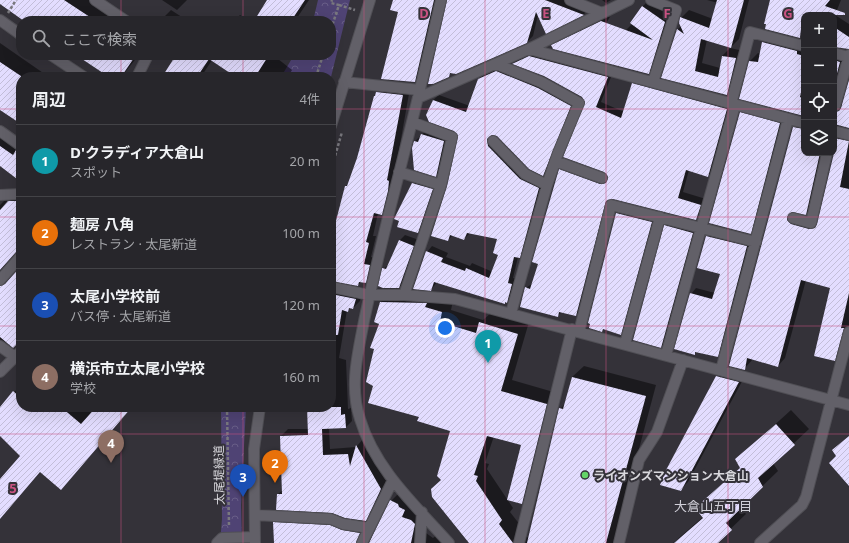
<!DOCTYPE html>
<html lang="ja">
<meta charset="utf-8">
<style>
body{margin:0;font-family:"Noto Sans","Noto Sans JP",sans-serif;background:#2f2e33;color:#f1f3f6}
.controls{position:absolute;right:12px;top:12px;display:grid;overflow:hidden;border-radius:8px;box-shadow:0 4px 16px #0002}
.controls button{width:36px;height:36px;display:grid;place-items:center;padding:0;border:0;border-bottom:1px solid #434347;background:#27262b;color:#f1f3f6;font:20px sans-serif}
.you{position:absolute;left:445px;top:328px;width:14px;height:14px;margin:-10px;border:3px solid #fff;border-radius:50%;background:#1a73e8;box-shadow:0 0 0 6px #1a73e833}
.badge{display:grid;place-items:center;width:26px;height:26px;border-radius:50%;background:#db2777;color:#fff;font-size:13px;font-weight:700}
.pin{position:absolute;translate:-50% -33px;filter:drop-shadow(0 1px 2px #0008)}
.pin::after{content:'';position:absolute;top:21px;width:14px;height:12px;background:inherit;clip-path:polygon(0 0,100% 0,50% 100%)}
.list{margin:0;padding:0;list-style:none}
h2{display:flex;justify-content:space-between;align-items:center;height:52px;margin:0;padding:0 16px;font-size:17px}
h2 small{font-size:13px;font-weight:400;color:#a4a5a9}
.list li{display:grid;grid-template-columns:26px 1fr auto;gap:12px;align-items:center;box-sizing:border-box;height:72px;padding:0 16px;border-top:1px solid #434347}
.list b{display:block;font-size:15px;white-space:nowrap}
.list p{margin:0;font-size:13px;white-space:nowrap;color:#a4a5a9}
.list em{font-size:13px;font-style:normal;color:#a4a5a9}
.icon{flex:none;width:22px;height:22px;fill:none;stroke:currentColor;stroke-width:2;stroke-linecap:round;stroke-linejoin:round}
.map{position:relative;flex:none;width:849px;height:543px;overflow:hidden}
.search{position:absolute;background:#27262b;box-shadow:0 4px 16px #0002;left:16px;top:16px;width:320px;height:44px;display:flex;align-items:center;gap:10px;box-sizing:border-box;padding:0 14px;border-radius:16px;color:#a4a5a9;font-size:15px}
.panel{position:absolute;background:#27262b;box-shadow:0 4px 16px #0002;left:16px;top:72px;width:320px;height:340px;border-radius:16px}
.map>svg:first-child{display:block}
.forest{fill:url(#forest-crowns)}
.shadow{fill:#0007}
.building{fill:url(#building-hatch)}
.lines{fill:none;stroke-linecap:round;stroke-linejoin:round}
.minor-casing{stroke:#504f55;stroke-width:12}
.path{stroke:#79787e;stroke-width:2.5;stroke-dasharray:3 2;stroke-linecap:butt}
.minor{stroke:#626068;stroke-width:10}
.grid{fill:none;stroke:#c95282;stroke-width:1;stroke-opacity:0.55}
.poi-dot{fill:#64d468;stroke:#343239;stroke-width:1.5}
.labels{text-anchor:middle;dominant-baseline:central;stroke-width:4;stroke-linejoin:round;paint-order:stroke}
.street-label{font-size:12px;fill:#d9d8dd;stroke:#343239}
.poi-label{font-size:12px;font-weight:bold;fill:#d9d8dd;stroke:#343239;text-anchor:start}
.neighbourhood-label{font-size:13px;fill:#d0cfd8;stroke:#343239}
.grid-label{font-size:13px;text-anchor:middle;font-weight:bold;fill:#c95282;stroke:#343239;stroke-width:4;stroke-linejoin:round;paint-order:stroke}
</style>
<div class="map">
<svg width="849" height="543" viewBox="0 0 849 543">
<defs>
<pattern id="forest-crowns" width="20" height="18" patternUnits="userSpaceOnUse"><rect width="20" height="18" fill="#4f4374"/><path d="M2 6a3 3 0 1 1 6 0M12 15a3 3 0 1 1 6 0" fill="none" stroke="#685d87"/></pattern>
<pattern id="building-hatch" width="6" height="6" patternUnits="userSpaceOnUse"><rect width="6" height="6" fill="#e3ddff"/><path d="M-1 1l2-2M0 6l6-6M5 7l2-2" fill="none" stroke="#c3bed9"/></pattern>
</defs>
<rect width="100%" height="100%" fill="#343239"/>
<path class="forest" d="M318 0H350L331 77H281L294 55H331V21H313Z
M221 407H246L241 505 242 543H220L222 519Z"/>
<path class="shadow" d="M0 0H97L128 21H28L0 2Z
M162 0H187L177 10Z
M269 0H309L295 21H255Z
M394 0H438L420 75 415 81 399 12Z
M448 0H563L589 9 584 14 546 32 538 15 533 36 527 42 452 72 448 76Z
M602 0H611L606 3Z
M707 0H749L739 39 731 47 707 40 702 63 720 68 722 56 730 48 744 51 734 86 726 94 662 77 678 29 681 26V18L689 10 713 19 718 3Z
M771 0H841L835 15 849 24V48L836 46 837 49 848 54 838 103 843 104 849 82V128L836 125 837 128 849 132V328L842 352 834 360 831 288 806 280 785 358 778 366 753 359 745 368 794 127 801 119 804 120V153H826L814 206 806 214 793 210 799 217 819 222 834 154V15H804V38L766 28Z
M648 1 670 16 654 68 648 73 626 30 631 25 636 26 642 7Z
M171 10 188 21H160Z
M240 15 250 21H234Z
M207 16 215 21H202Z
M607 16 610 17 589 50 552 46 558 40Z
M771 34 804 43V115L750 61 758 53 761 54 763 42Z
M0 43 49 77H21V123L0 108Z
M535 51 613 72 601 102 624 112 632 84 638 78 732 104 714 170 708 176 689 170 683 192 706 199 702 213 696 219 610 198 582 309 576 315 562 312 557 316 526 288 533 283 539 263 560 170 566 164 609 179 585 99 544 75 514 63 519 58Z
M79 55H139L121 77H111Z
M177 55H273L292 70 288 77H238L212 60 201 77H163Z
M502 66 576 100 549 169 543 175 498 135 492 134 494 140 526 173 544 183 525 252 518 257 513 278 517 279 512 296 504 303 437 282 431 290 427 252 432 246 448 253 446 257 470 266 472 263 493 272 499 254V238L470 233 464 239 453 235 448 240V187L459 138 433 100 439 95 470 106 479 79 485 73Z
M384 85 410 88 389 207 382 214 378 213 373 236H376L371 257 376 258 372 275 365 282 362 281 358 285 331 278V232L335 227 346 186 349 183 358 158 375 96Z
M746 107 785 118 756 227 750 233 741 113Z
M428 129 449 136 441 170 436 176 413 148 415 141Z
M0 136 21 149V182L0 164Z
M418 178 438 184 423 226 418 232 413 183Z
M21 195V249L17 250 0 271V205L6 199 9 202 15 196Z
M622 208 657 217 626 328 621 333 604 329 602 331 617 213Z
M671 220 698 227 666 341 661 347 665 226Z
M712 231 752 241 723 351 717 356 697 351 694 354 691 294 696 288 715 293 721 273 707 236Z
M405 235 419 240 405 282 399 287 383 269 390 264 400 240Z
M21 267V338L13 346 0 339V276L1 280 8 281Z
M339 288 362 292 360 301 353 308 351 307 347 310 339 358 346 360 348 409 351 408 352 421 346 427 329 428 330 449 356 447 363 439 387 482 372 513 365 520 371 521 367 531 371 537H373L391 501 403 489 410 492V495L416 498 413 505 423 509 422 534 426 533 433 538 439 533 446 543H275L274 523 288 509 278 494 283 490 281 436 288 429H308V407H331V298L332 294Z
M392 291 437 292 436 296 453 301 451 310 483 320 492 312 529 322 512 380 557 393 533 491 522 503V445L494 436 485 463 489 464 487 469 513 508 510 512 524 530 525 536 529 538 560 409 566 403 572 377 584 366 656 385 614 543H470L442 480 451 430 420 416 374 386 380 323 376 322 381 302Z
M725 368 746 374 688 482 680 490 717 376Z
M21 385V407H132L61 489 41 471 0 519V481L21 456 0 435V408Z
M791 410 809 429 773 463 778 471 741 507 746 514 716 543H673L703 517 698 507 741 467 736 460Z"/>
<path class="building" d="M0 0H64L96 21H24L0 4Z
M267 0H305L291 21H254Z
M393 0H434L415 82 381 79 398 12 390 10Z
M447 0H545L584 15 546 34 536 12 527 43 456 74 450 73 449 77 433 84H428Z
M717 0H744L731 48 701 39 695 71 718 77 722 56 736 58 727 95 661 78 677 29 684 34 679 23 680 17 709 28Z
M770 0H830L825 6 845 13V15H804V30L801 29 800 38 765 29 766 24H764Z
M642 6 665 22 649 74 553 49 551 45 601 21 653 40 630 23Z
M834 27 849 37V49L834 47Z
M762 42 797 51V54L804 56V79L800 97 804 99V116L739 99 749 61 758 62Z
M76 55H136L121 77H109Z
M176 55H269L255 77H236L209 59 197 77H162Z
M529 56 608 77 596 107 621 118 632 83 727 109 708 177 686 170 678 198 701 205 696 220 613 199 606 201 576 316 559 312 558 317 520 307 525 287 530 289 538 264 532 262 559 169 600 184 606 183 608 177 604 172 563 157 585 102 582 97 544 76 512 64Z
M834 60 840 62 834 85Z
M0 62 21 76V124L0 110Z
M496 71 538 88 571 106 543 176 529 169 497 136 492 135 487 139 488 146 520 179 539 188 520 258 514 257 508 283 512 284 507 303 505 302V304L434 282 431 291 413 289 426 251 443 258 441 262 465 271 466 268 489 278 498 255 493 253 497 239 467 233 464 240 450 235 448 241 431 236 447 186 458 136 454 131 429 122 426 115 433 100 466 112 478 79Z
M849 80V128L834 124V112L839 111 841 108Z
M376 92 403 95 387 180 389 181 388 191 382 215 374 213 366 242 369 243 364 264 370 265 366 283 359 282 358 286 331 281V240L345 186H347L357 158 374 96H375Z
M740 112 780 123 751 234 709 223Z
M793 127 804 129V153H820L806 215 792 212 787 217V220L791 224 809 229 815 228 817 224 834 153V138L849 141 840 187 849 189V293L841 328H844L835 361 814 356 830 288 801 280 778 367 747 358 745 370 729 366Z
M421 134 444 141 436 177 414 170 412 148 414 141 418 142Z
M0 146 13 155 16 150 21 152V182L0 166Z
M412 183 433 189 418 233 397 227 399 221 394 219Z
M8 201H21V250L16 252 0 270V210Z
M616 213 652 222 621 335 603 329 602 332 589 328 590 324 588 323Z
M664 225 693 233 661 348 633 340Z
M706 236 747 246 718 357 695 352V355L674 349 690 293 712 299 720 274 697 268Z
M399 240 414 246 399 288H383L378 286 382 268 386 269Z
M21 266V340L13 348 0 337V286L5 284Z
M331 294 356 299 353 309 349 308 348 312 342 310 338 335H331Z
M380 302 427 303 425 307 442 312 440 322 476 333 479 322 518 334 501 391 547 404 522 504 507 500 521 445 487 436 474 475 478 476 476 481 502 520 499 524 513 543H469L432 497 431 489 441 480 437 476 450 431 417 421 419 417 368 403 373 386 366 382 374 349 370 348 379 324 374 322Z
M716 376 739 382 681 491 660 485 665 472Z
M572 377 646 396 606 543H527L559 408 563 409Z
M13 391 21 398V407H61L81 424 96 407H132L61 490 40 472 0 519V479L20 456 0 436V407Z
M307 407H341V415L345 414 346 428 322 429 323 455 348 454 350 466 356 445 381 489 366 521 345 518 332 513 276 510 277 494H282L280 436 308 435Z
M776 424 795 445 758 478 763 487 726 523 732 530 718 543H674L703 518 695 508 740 468 735 459Z
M849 436V486L829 463 836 456 832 450Z
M390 500 398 504 399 507 405 510 402 517 411 520 415 524 411 543H369Z
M273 522 330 525 342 530 360 533 356 543H274Z"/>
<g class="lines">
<defs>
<path id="minor" d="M95 0 126 21
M441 0C425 70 408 139 390 209 381 246 372 283 364 321 358 353 349 386 360 419 375 469 415 505 449 543
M570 0 602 13
M651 0 676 10 653 82
M0 20 21 35
M529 49 804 123
M834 53 848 57
M51 55 84 77
M496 64 541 82 579 103 558 153 547 185 511 313
M137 77 148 55
M344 82 420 90
M418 98 529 49 629 0
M731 104 750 32 804 46
M835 106 849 55
M331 126 370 0
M0 131 21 146
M834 131 849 135
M493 141 525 174 547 185
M555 161 602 178
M399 172 441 185
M0 195 21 194
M793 218 811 223 827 153
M0 280 21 256
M331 287 369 295H404L455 299 849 405
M404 295 441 185 452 137 412 122
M579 332 611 205 756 242
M625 344 660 217
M0 346 15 357
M666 355 735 105
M721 370 788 119
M0 372 21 351
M255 515 331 519 343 524 369 528
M217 543 222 538 255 537
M255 543 254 449 260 407
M362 543 393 480
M420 543 422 512
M519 543 572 329
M619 543 639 460 657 432 683 360
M760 543 802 505 806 497 849 332"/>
</defs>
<use href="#minor" class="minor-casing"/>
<path class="path" d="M339 5 355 10
M8 13 16 0
M331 29 339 5 331 3 332 0
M316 77 323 55
M331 170 342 132
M227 407 229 526"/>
<use href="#minor" class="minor"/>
</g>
<path class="grid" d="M121 0V21M243 0V21M364 0V543M485 0V543M606 0V543M728 0V543M121 55V77M243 55V77M0 109H21M331 109H804M834 109H849M0 217H21M331 217H849M0 326H21M331 326H849M121 407V543M243 407V543M0 434H849"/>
<circle class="poi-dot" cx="585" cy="475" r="4"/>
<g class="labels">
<g class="street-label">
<text transform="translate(219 475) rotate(-91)">太尾堤緑道</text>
</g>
<g class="poi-label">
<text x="593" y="475">ライオンズマンション大倉山</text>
</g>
<g class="neighbourhood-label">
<text x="713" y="506">大倉山五丁目</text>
</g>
</g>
<g class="grid-label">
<text x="424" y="18">D</text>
<text x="546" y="18">E</text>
<text x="667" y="18">F</text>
<text x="788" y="18">G</text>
<text x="13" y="493">5</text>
</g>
</svg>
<div class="controls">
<button>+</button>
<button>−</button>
<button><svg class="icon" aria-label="locate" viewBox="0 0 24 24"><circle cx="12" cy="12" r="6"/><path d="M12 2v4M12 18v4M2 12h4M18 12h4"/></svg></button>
<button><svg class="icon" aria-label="layers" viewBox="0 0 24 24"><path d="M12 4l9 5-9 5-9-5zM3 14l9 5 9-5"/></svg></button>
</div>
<div class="you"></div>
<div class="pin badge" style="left:488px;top:363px;background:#0f9aa8">1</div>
<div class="pin badge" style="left:275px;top:483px;background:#e8710a">2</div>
<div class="pin badge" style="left:243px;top:497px;background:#1a4fb4">3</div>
<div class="pin badge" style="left:111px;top:463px;background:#8d6e63">4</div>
<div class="search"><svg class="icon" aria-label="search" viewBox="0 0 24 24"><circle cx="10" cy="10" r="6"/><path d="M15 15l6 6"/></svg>ここで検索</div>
<section class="panel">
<h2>周辺<small>4件</small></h2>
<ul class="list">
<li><span class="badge" style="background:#0f9aa8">1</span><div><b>D'クラディア大倉山</b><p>スポット</p></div><em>20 m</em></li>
<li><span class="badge" style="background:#e8710a">2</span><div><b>麺房 八角</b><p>レストラン · 太尾新道</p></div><em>100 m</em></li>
<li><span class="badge" style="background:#1a4fb4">3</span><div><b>太尾小学校前</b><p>バス停 · 太尾新道</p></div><em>120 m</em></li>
<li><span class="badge" style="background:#8d6e63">4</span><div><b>横浜市立太尾小学校</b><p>学校</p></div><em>160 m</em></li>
</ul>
</section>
</div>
